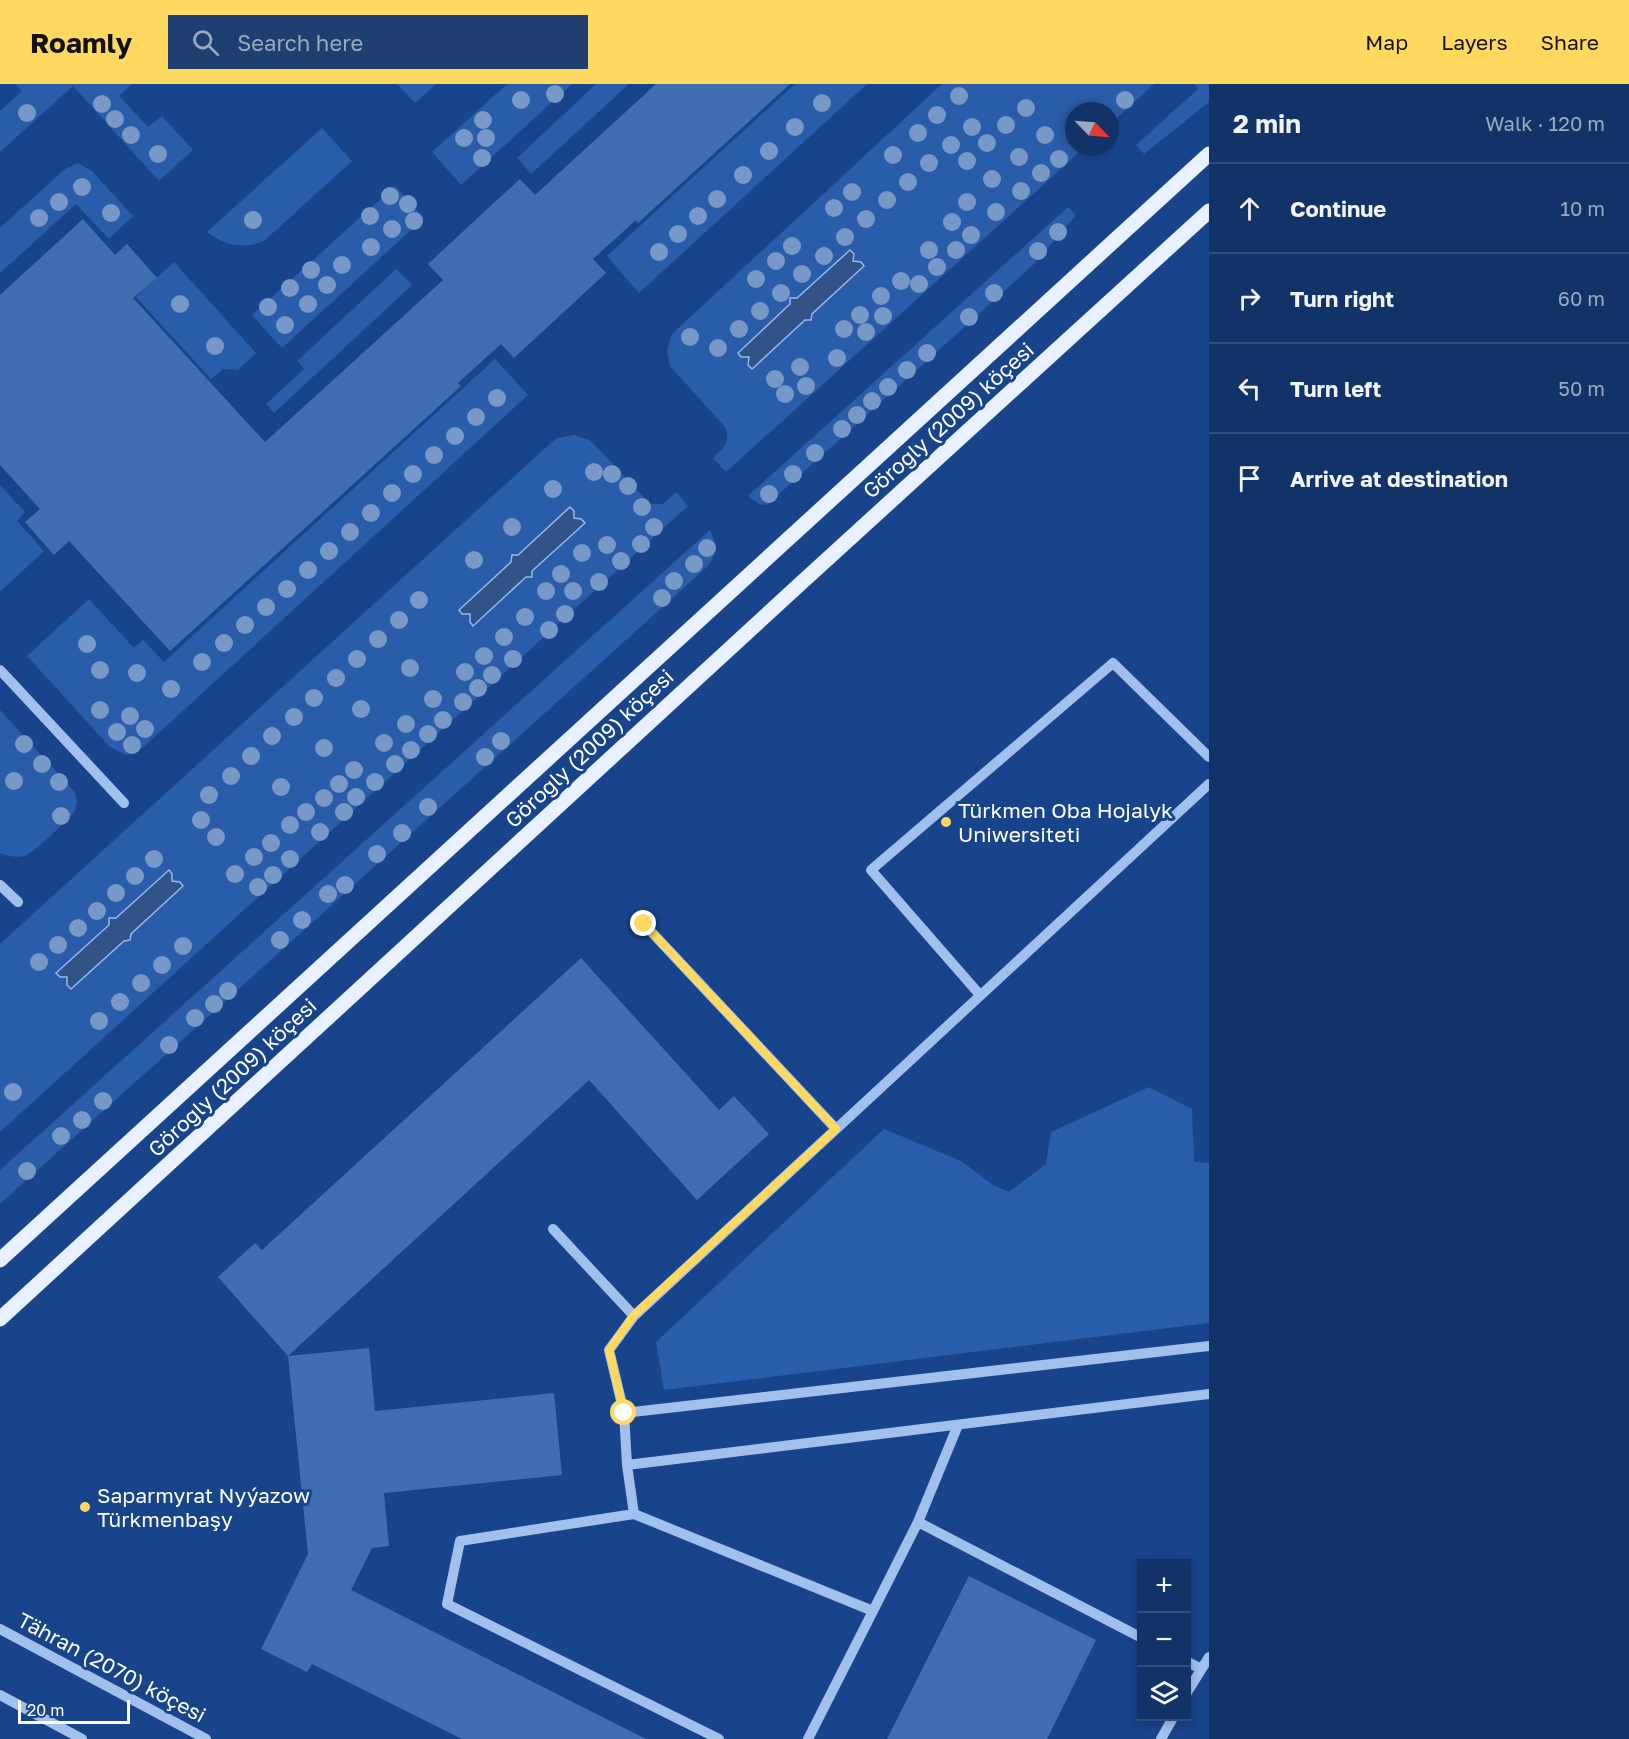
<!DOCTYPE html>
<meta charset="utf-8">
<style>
body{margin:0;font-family:"Golos Text",sans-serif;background:#1f3f71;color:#f1f3f6}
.controls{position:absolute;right:18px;bottom:18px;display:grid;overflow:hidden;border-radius:0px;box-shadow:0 3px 9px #0003}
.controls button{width:54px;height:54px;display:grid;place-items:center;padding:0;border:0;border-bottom:2px solid #314e7c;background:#123368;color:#f1f3f6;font:30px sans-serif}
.compass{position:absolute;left:1065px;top:18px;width:54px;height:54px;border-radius:50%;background:#123368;box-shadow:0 3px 9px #0003;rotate:115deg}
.scale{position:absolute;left:18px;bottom:15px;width:112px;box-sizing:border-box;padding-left:6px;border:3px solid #fff;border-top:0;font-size:16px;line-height:21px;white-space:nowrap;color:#fff;-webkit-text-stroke:4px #18448b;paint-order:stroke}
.stop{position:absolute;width:18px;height:18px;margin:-14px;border:4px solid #ffd95f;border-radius:50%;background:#fff}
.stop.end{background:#ffd95f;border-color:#fff;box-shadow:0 2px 6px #0008}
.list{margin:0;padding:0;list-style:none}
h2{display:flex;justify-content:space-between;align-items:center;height:78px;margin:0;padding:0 24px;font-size:26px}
h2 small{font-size:20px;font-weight:400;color:#9caac0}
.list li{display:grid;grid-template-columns:39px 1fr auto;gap:18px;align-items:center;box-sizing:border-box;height:90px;padding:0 24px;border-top:2px solid #314e7c}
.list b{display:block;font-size:22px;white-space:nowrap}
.list em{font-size:20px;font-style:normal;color:#9caac0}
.icon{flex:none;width:33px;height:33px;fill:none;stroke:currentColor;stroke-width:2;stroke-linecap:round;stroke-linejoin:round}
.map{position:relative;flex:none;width:1209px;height:1655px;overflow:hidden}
header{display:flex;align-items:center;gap:36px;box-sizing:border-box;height:84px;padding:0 30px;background:#ffd95f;color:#111}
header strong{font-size:28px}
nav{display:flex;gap:33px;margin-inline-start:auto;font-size:21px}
.search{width:420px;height:54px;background:#1f3f71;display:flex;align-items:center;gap:15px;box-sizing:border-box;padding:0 21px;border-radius:0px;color:#9caac0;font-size:22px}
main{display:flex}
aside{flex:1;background:#123368}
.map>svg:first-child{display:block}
.green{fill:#2a5da9}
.water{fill:#325387;stroke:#94baf1;stroke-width:1.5}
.building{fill:#406eb3}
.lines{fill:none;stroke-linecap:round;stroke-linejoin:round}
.minor{stroke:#a1c0ee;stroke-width:10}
.major{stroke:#e9f0ff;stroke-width:15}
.tree{fill:#7898c8}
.route{stroke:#ffd95f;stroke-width:8}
.poi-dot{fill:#ffd95f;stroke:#18448b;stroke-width:2}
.labels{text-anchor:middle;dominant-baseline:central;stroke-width:6;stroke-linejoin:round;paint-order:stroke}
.street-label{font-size:21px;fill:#fff;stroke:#18448b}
.poi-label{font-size:21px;fill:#fff;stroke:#18448b;text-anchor:start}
</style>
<header>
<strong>Roamly</strong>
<div class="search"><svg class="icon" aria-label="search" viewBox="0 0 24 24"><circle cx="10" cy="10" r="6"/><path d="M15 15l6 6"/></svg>Search here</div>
<nav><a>Map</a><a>Layers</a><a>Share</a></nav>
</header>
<main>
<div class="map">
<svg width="1209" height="1655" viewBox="0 0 1209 1655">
<rect width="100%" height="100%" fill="#18448b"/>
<path class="green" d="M15 0H132L119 12 148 43 162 32 193 66 159 97 73 2 0 68V27L22 7Z
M397 0H436L415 19Z
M507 0H572L461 101 432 68Z
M596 0H629L531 90 517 74Z
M795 0H867L639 209 607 172Z
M942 0H1154L1110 40V27H1074V63H1085L726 388 713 374C724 364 731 358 725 343L670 282 667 266 672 250Z
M1194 0H1209V18L1144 70 1136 61 1198 5Z
M322 44 352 77 264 157C242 166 225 161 207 148Z
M78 79 92 87 133 132 109 155 76 120 0 189V144L65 85Z
M395 102 424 134 282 264 252 231Z
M1068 123 1076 131 1032 182 767 421 759 420 748 412Z
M174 178 256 269 238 286 223 285 211 295 136 213Z
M396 185 412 201 274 329 266 320 304 285 297 277Z
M495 275 528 311 139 667 126 671 110 663 27 572 89 515 134 564 143 556 164 578Z
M574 351 589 356 595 361 650 420H663L676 408 688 422 0 1048V860L551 359 558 354Z
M0 401 25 428 17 437 44 467 0 508Z
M710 446C717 460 717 468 708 482L0 1120V1086Z
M0 626 73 706C79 715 77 721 73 730 63 739 35 769 24 772 16 774 8 772 0 769Z
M1149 1003 1192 1025 1194 1078 1209 1079V1239L664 1306 656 1258 884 1045 961 1077 993 1101 1009 1108 1046 1080 1051 1048Z"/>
<path class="water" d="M850 166 854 170 853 177 861 178 864 182 812 230 811 236H805L752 285 748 281 749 273H741L738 269 790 220V214H797Z
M570 423 574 427V434L581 435 585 439 532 487V493H526L473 542 470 538V530H462L459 526 511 478 512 471H518Z
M169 786 172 790V797L180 798 183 802 131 850 130 856 124 857 71 905 67 901V893H60L56 889 109 841V834H116Z"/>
<path class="building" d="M656 0H790L638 139 636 136 593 175 606 189 514 274 501 260 458 299 461 302 170 567 69 457 54 471 25 438 40 425 0 381V211L83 135 115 171 127 160 157 194 133 214 265 358 443 196 428 180 484 128 520 95 535 111Z
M581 874 719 1026 734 1012 769 1050 697 1116 589 996 288 1272 218 1193 255 1159 262 1166Z
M369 1264 375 1327 554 1309 562 1391 384 1409 389 1462 372 1464 351 1506 646 1655H462L312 1580 307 1588 261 1565 308 1470 288 1272Z
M969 1492 1096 1556 1047 1655H887Z"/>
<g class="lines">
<path class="minor" d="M0 586 124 719
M0 801 18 818
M644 840 836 1045
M980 911 871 786 1113 579 1209 673
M553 1145 634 1232
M624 1329 1209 1262
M627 1381 1209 1310
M634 1430 460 1457 447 1520 719 1655
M918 1438 958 1341
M0 1545 206 1655
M1142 1554 918 1438 873 1527 634 1430 627 1381 624 1329 609 1266 634 1232 1209 700
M1186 1577 1201 1585
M1186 1610 1209 1573
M0 1611 82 1655
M808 1655 873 1527
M1161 1655 1174 1632"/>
<path class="major" d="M0 1176 1209 70
M0 1235 800 500 1209 127"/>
</g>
<g class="tree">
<circle cx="555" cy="10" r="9"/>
<circle cx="959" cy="12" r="9"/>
<circle cx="521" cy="16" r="9"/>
<circle cx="1125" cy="16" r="9"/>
<circle cx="822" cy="19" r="9"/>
<circle cx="102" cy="20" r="9"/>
<circle cx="1026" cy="24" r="9"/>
<circle cx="27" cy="29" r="9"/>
<circle cx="937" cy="31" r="9"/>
<circle cx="115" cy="35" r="9"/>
<circle cx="483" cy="36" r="9"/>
<circle cx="1006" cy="41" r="9"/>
<circle cx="795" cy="43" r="9"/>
<circle cx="972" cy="43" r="9"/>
<circle cx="918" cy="49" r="9"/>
<circle cx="131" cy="51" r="9"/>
<circle cx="1045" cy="51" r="9"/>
<circle cx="464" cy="54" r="9"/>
<circle cx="486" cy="54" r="9"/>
<circle cx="987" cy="59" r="9"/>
<circle cx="951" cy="61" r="9"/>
<circle cx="769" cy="67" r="9"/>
<circle cx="158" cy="70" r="9"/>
<circle cx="893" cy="71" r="9"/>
<circle cx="1019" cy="73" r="9"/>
<circle cx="482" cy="74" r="9"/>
<circle cx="1059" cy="75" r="9"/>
<circle cx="967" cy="77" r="9"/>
<circle cx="929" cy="79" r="9"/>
<circle cx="1041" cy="89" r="9"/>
<circle cx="743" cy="91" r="9"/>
<circle cx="992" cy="95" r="9"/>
<circle cx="908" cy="98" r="9"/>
<circle cx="82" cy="103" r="9"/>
<circle cx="1021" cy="107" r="9"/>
<circle cx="852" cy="108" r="9"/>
<circle cx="390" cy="112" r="9"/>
<circle cx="717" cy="115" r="9"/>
<circle cx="887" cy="116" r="9"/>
<circle cx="59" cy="118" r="9"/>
<circle cx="967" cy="118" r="9"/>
<circle cx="408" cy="120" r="9"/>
<circle cx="834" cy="124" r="9"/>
<circle cx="996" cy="128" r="9"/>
<circle cx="111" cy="129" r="9"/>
<circle cx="370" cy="132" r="9"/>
<circle cx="698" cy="132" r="9"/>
<circle cx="39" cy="134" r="9"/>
<circle cx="866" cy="135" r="9"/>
<circle cx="253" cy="136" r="9"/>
<circle cx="414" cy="137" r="9"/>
<circle cx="952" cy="138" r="9"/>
<circle cx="392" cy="145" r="9"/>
<circle cx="1058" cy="148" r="9"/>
<circle cx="678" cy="150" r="9"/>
<circle cx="971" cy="151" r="9"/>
<circle cx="845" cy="153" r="9"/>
<circle cx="792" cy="162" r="9"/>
<circle cx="371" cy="163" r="9"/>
<circle cx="929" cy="166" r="9"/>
<circle cx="956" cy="166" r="9"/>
<circle cx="1038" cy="167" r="9"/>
<circle cx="659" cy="168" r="9"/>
<circle cx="824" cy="172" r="9"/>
<circle cx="776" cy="177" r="9"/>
<circle cx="342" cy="181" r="9"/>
<circle cx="937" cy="183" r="9"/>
<circle cx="311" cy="186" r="9"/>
<circle cx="802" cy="190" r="9"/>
<circle cx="756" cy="195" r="9"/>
<circle cx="901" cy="197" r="9"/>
<circle cx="919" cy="200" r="9"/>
<circle cx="327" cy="201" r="9"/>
<circle cx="290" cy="204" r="9"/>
<circle cx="781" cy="209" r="9"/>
<circle cx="994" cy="209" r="9"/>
<circle cx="881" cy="212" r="9"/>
<circle cx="180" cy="220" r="9"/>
<circle cx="308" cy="220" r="9"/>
<circle cx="268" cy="223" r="9"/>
<circle cx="760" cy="227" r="9"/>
<circle cx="860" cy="231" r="9"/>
<circle cx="883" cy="232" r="9"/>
<circle cx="969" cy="233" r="9"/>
<circle cx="285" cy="241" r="9"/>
<circle cx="739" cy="245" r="9"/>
<circle cx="844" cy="245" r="9"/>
<circle cx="866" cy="248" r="9"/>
<circle cx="690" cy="253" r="9"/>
<circle cx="215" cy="262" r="9"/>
<circle cx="718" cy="264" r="9"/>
<circle cx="927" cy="269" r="9"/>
<circle cx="837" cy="274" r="9"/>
<circle cx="800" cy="283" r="9"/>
<circle cx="907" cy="286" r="9"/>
<circle cx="775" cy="295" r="9"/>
<circle cx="806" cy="302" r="9"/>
<circle cx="888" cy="303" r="9"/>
<circle cx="785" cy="310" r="9"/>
<circle cx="497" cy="314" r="9"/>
<circle cx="872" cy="317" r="9"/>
<circle cx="857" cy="331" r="9"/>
<circle cx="476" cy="333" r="9"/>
<circle cx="842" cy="345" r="9"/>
<circle cx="455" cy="352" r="9"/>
<circle cx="815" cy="369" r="9"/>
<circle cx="434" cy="371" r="9"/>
<circle cx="594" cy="388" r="9"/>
<circle cx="413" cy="390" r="9"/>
<circle cx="612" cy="390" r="9"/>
<circle cx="793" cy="390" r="9"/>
<circle cx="628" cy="402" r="9"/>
<circle cx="553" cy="405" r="9"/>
<circle cx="392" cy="409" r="9"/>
<circle cx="769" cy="410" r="9"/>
<circle cx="642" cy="423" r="9"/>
<circle cx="371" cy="429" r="9"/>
<circle cx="512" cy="443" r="9"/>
<circle cx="654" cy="443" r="9"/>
<circle cx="350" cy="448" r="9"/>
<circle cx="641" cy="460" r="9"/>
<circle cx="607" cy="461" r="9"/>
<circle cx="707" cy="464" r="9"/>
<circle cx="329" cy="467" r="9"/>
<circle cx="582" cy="469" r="9"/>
<circle cx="474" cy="476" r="9"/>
<circle cx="621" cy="477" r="9"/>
<circle cx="694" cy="480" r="9"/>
<circle cx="308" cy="486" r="9"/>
<circle cx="561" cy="490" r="9"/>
<circle cx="674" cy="497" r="9"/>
<circle cx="599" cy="498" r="9"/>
<circle cx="287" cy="505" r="9"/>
<circle cx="546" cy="507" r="9"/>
<circle cx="573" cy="507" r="9"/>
<circle cx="662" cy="514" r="9"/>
<circle cx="419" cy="516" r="9"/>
<circle cx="266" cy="523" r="9"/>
<circle cx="565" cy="530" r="9"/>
<circle cx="525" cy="533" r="9"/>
<circle cx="399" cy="536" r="9"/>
<circle cx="245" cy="541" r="9"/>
<circle cx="549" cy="546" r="9"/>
<circle cx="504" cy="553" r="9"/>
<circle cx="378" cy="555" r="9"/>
<circle cx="224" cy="559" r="9"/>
<circle cx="87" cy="560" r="9"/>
<circle cx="484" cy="572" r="9"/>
<circle cx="357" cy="575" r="9"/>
<circle cx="513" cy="575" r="9"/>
<circle cx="202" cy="578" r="9"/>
<circle cx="410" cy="584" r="9"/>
<circle cx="100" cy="586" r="9"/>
<circle cx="465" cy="588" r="9"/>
<circle cx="137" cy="589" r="9"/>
<circle cx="492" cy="591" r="9"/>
<circle cx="336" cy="594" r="9"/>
<circle cx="478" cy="604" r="9"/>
<circle cx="171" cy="605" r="9"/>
<circle cx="314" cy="614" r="9"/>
<circle cx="433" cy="615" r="9"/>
<circle cx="463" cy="618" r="9"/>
<circle cx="361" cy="625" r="9"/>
<circle cx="100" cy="626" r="9"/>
<circle cx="130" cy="632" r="9"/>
<circle cx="294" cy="633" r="9"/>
<circle cx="443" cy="636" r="9"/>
<circle cx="406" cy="640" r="9"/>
<circle cx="145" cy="645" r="9"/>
<circle cx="117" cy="648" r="9"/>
<circle cx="428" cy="650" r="9"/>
<circle cx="272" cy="652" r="9"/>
<circle cx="501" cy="657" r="9"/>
<circle cx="384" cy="659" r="9"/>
<circle cx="24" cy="660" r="9"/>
<circle cx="132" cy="661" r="9"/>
<circle cx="324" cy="664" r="9"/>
<circle cx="411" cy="666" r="9"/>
<circle cx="251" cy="672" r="9"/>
<circle cx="485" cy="673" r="9"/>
<circle cx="42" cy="680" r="9"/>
<circle cx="395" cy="680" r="9"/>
<circle cx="354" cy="686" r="9"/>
<circle cx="231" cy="692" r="9"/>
<circle cx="14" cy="697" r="9"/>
<circle cx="59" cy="698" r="9"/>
<circle cx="375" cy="698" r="9"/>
<circle cx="339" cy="700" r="9"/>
<circle cx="281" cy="703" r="9"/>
<circle cx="209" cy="711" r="9"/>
<circle cx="356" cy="713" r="9"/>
<circle cx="324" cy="714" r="9"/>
<circle cx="428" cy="723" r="9"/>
<circle cx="306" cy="728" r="9"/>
<circle cx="344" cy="728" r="9"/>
<circle cx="61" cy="732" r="9"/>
<circle cx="201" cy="736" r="9"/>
<circle cx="290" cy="741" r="9"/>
<circle cx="320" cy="748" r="9"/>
<circle cx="402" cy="749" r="9"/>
<circle cx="216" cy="753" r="9"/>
<circle cx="271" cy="759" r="9"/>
<circle cx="377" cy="770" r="9"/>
<circle cx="254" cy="773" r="9"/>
<circle cx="154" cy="775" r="9"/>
<circle cx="290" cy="775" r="9"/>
<circle cx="235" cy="790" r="9"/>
<circle cx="273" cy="791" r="9"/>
<circle cx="135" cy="792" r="9"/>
<circle cx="345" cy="801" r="9"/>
<circle cx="258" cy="803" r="9"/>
<circle cx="116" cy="809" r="9"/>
<circle cx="328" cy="810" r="9"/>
<circle cx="97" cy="827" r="9"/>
<circle cx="302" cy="836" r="9"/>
<circle cx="78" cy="844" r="9"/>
<circle cx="280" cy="856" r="9"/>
<circle cx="58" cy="861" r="9"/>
<circle cx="183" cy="862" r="9"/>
<circle cx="39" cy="878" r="9"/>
<circle cx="162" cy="881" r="9"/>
<circle cx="141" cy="899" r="9"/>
<circle cx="228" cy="907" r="9"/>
<circle cx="120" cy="918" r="9"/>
<circle cx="214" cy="920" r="9"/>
<circle cx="195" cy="934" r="9"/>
<circle cx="99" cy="937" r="9"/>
<circle cx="169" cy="961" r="9"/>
<circle cx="13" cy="1008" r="9"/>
<circle cx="103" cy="1017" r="9"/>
<circle cx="82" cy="1036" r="9"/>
<circle cx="61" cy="1052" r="9"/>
<circle cx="27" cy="1087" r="9"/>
</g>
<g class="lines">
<path class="route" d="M624 1329 609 1266 633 1232 836 1045 644 840"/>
</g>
<g class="poi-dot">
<circle cx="946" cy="738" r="6"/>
<circle cx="85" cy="1423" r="6"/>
</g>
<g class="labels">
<g class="street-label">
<text transform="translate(948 336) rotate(-42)">Görogly (2009) köçesi</text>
<text transform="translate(589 664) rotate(-43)">Görogly (2009) köçesi</text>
<text transform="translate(232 993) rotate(-43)">Görogly (2009) köçesi</text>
<text transform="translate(112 1583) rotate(28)">Tähran (2070) köçesi</text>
</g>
<g class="poi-label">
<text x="958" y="726">Türkmen Oba Hojalyk<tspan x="958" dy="24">Uniwersiteti</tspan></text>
<text x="97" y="1411">Saparmyrat Nyýazow<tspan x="97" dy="24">Türkmenbaşy</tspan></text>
</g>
</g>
</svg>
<div class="controls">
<button>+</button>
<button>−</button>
<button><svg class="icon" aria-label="layers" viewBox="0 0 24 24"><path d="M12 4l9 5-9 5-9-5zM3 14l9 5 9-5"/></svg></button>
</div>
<svg class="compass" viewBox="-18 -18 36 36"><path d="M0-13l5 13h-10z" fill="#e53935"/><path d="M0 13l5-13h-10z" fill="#9caac0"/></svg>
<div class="scale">20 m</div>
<div class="stop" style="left:624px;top:1329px"></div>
<div class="stop end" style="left:644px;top:840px"></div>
</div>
<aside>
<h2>2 min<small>Walk · 120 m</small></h2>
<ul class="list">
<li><svg class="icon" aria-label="ahead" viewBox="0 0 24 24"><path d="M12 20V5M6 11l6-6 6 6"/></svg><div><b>Continue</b></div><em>10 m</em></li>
<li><svg class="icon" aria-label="right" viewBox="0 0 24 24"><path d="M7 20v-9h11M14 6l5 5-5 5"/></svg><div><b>Turn right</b></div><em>60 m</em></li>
<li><svg class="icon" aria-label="left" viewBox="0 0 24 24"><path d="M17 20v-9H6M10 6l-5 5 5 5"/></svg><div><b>Turn left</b></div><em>50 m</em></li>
<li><svg class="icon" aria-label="arrive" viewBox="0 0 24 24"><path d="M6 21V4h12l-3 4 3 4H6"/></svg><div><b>Arrive at destination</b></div></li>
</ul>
</aside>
</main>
